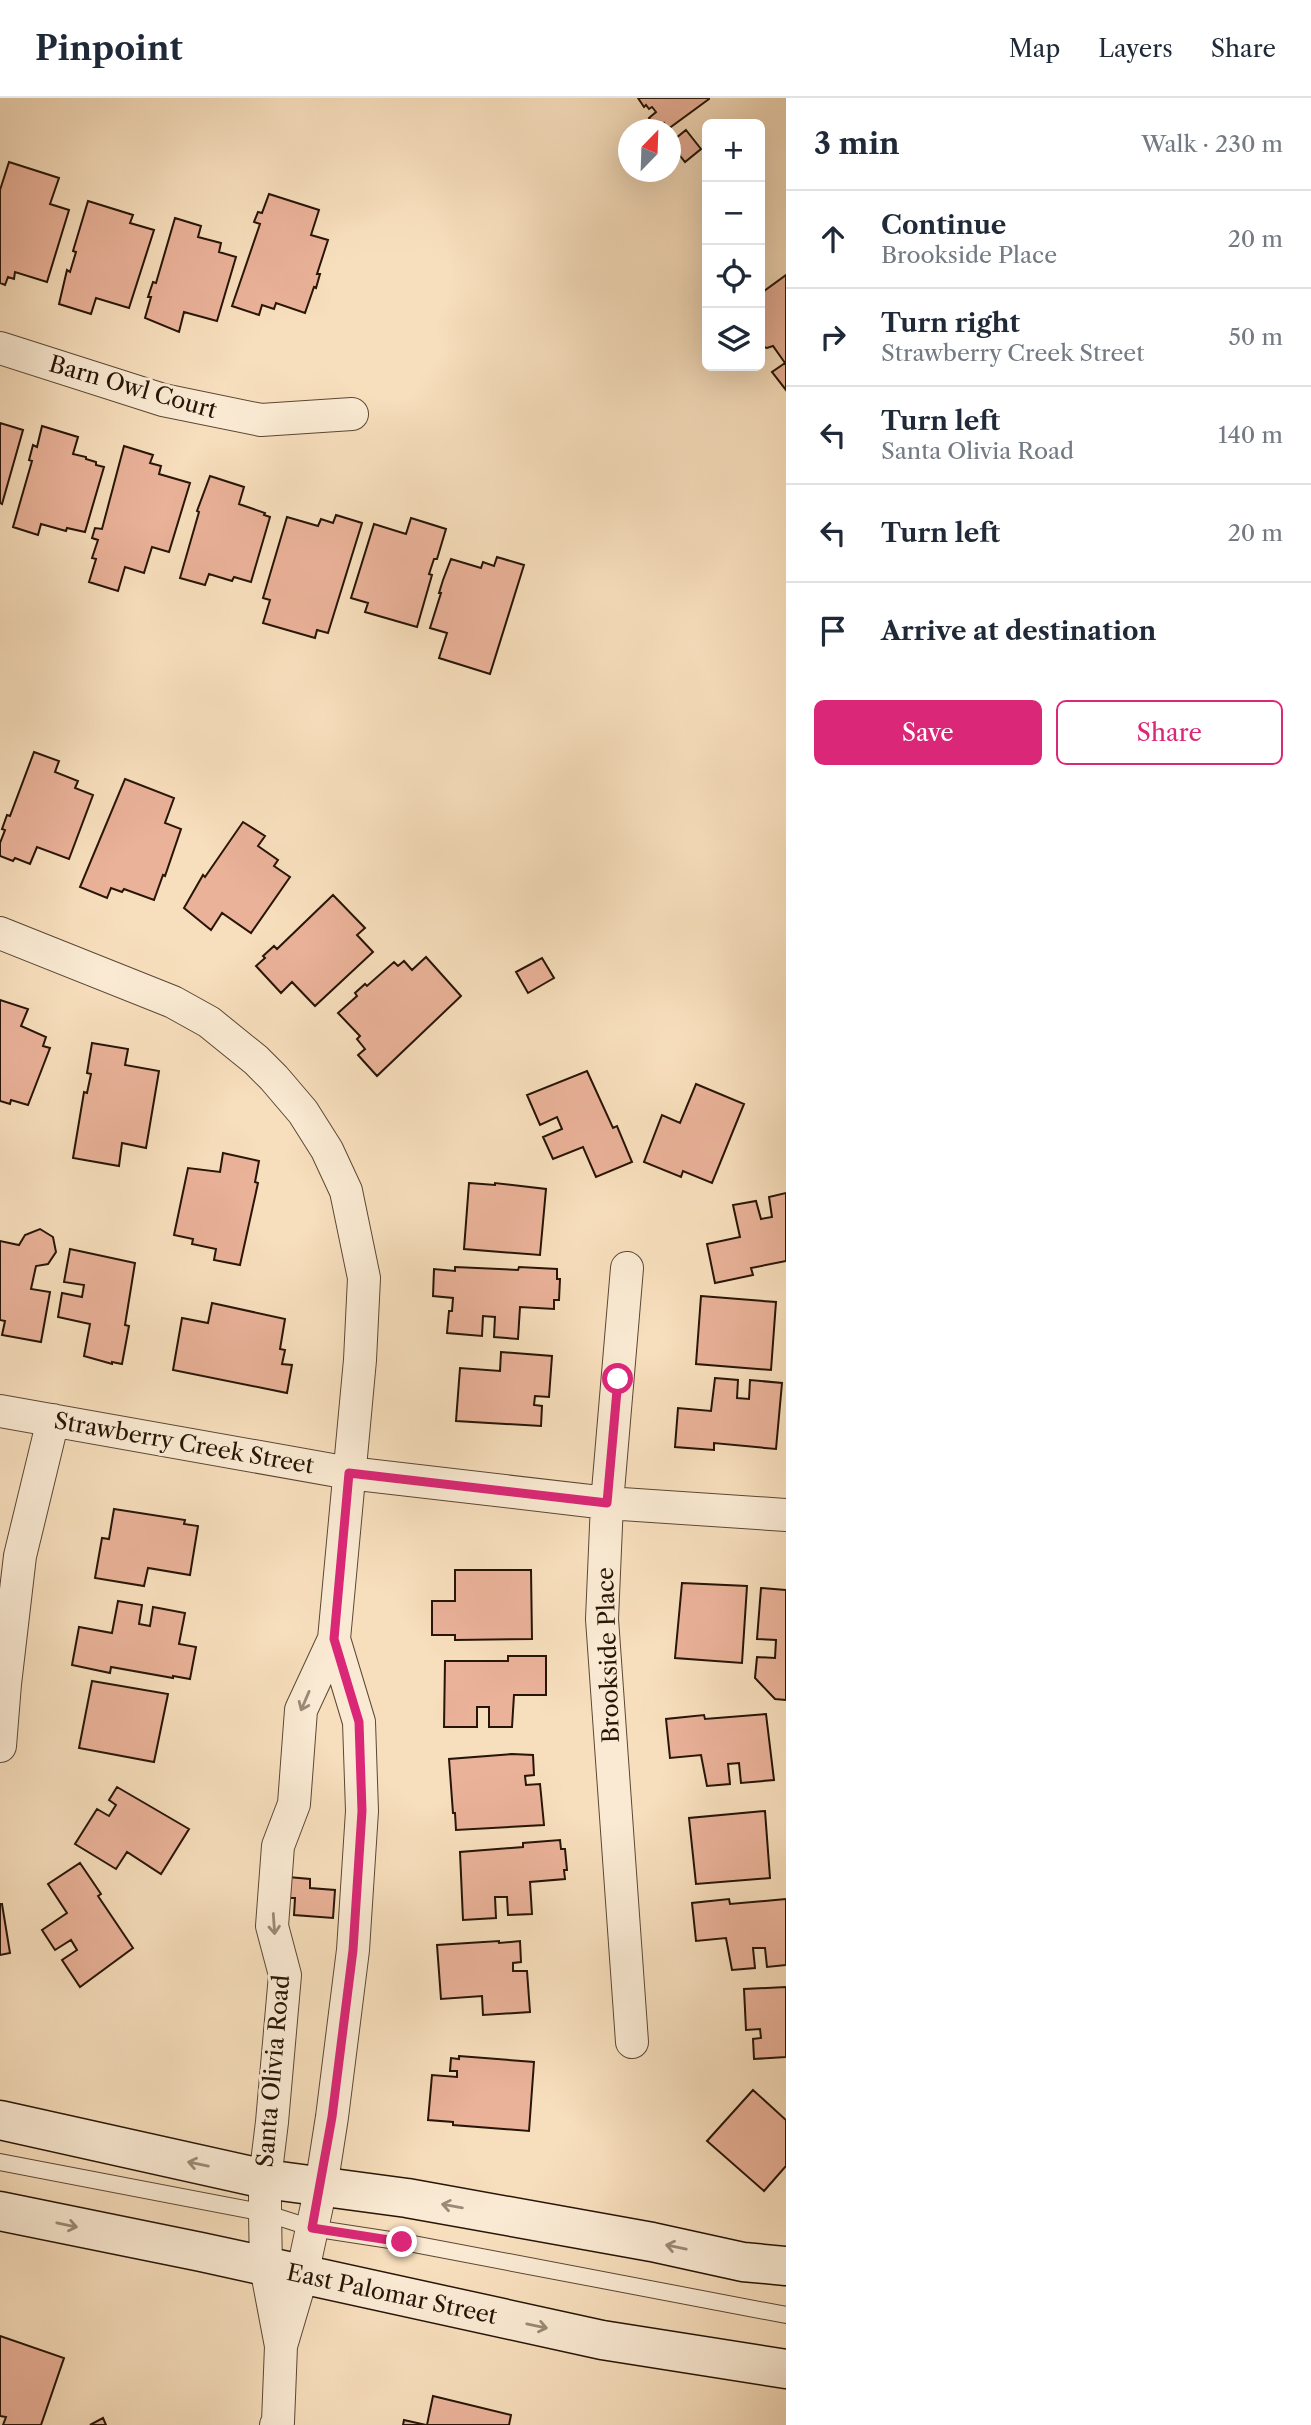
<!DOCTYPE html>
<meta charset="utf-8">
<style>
body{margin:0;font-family:"Libre Caslon Text",serif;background:#f6f6f7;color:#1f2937}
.controls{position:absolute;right:21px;top:21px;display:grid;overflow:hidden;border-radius:10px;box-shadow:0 7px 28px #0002}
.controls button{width:63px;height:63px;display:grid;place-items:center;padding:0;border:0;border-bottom:2px solid #e0e1e3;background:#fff;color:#1f2937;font:35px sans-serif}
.compass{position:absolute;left:618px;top:21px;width:63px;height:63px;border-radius:50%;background:#fff;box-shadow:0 7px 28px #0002;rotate:23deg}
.stop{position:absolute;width:21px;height:21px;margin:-16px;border:5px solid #db2777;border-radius:50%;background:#fff}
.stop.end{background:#db2777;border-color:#fff;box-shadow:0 2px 7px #0008}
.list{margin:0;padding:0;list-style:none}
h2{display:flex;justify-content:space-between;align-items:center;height:91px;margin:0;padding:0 28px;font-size:30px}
h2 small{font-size:23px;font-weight:400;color:#747a83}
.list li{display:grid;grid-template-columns:46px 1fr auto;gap:21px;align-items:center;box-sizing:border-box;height:98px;padding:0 28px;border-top:2px solid #e0e1e3}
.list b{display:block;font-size:26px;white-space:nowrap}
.list p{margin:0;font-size:23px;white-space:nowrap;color:#747a83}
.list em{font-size:23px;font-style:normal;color:#747a83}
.actions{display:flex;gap:14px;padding:21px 28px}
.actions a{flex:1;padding:16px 0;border:2px solid #db2777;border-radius:10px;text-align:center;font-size:24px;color:#db2777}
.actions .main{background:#db2777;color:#fff}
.icon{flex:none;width:38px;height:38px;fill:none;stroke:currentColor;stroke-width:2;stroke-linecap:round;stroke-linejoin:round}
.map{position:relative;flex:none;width:786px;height:2327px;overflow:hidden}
header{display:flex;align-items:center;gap:42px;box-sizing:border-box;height:98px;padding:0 35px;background:#fff;border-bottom:2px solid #e0e1e3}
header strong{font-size:33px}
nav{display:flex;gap:38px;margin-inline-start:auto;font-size:24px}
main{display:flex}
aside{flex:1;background:#fff}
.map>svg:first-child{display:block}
.building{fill:#eab299;stroke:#271507;stroke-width:2}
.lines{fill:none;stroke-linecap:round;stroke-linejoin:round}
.lane-casing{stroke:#5b4734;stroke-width:18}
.street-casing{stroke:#5b4734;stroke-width:34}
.secondary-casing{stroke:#271507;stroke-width:41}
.lane{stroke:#faead3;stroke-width:16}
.street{stroke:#faead3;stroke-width:32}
.secondary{stroke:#faead3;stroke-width:38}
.oneway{stroke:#9b8a77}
.route{stroke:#db2777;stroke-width:9}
.labels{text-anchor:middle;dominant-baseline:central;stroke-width:6;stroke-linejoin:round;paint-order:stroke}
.street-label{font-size:23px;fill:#271507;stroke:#faead3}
</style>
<header>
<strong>Pinpoint</strong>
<nav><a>Map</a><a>Layers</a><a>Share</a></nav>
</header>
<main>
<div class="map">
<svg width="786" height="2327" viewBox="0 0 786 2327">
<rect width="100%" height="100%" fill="#f7debc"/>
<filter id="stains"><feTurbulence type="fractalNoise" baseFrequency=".00286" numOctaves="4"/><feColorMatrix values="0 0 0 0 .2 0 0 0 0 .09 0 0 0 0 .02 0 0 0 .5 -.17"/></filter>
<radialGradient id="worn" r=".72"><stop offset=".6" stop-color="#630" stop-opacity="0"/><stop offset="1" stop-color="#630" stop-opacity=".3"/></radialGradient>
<path class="building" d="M638 0H709V1L668 31 664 25 657 31 649 20 656 14 652 9 649 11 646 7 644 9Z
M686 32 701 51 685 64 670 45Z
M9 64 59 80 50 106 69 112 47 184 15 174 14 181 8 179 5 187 0 185V92Z
M269 96 319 112 311 137 328 142 317 176H320L316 190 314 189 305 215 276 205 274 211 262 207 259 217 232 208 260 126 254 124 258 114 262 115Z
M88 103 133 117 130 125 154 132 129 210 96 200 91 216 59 206 67 172 70 174 76 154 73 153Z
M175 120 201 128 198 139 221 145 219 154 236 159 217 223 184 214 179 234 145 220 151 199H148L153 184 156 185Z
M786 177V292L772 274 785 265 773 248 767 250 760 248V196Z
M0 325 23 332 2 406 0 405Z
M42 328 78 339 73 356 86 359V361L96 364V367L104 369 85 434 67 430 66 433 41 426 38 437 13 429 32 363 29 362 33 347 37 349Z
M124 348 153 357 150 365 161 368 159 376 190 385 169 454 152 449 144 475 125 469 118 493 89 484 96 461 92 460 98 442 92 440 95 430 102 431Z
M210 378 244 389 239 406 265 415 264 417 270 419 251 484 234 479 232 483 209 476 205 487 180 480 199 414 197 413Z
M336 417 362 425 328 535 317 532 315 540 263 525 270 502 263 500 287 419 318 428 321 421 333 425Z
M411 420 446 431 437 461H434L429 476 432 477 417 529 365 514 368 505 351 500 374 426 406 436Z
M497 459 524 467 490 576 439 560 447 535 430 530 441 495H439L443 482 451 461 481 470 483 464 494 468Z
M34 654 59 663 55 674 78 683 75 690 93 697 69 761 37 749 30 766 15 760 13 763 0 758V745L5 732 2 731 7 717 10 718Z
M125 681 174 700 165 725 181 731 165 778 163 777 154 802 124 791 122 794 111 790 107 800 80 789Z
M243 724 265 738 258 748 278 762 274 768 290 779 251 835 222 815 211 832 184 810 203 777 205 779Z
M333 797 365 830 357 837 373 854 315 908 292 884 281 895 256 868 265 860 263 858 274 848 277 851Z
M426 859 461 898 377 978 358 957 365 951 357 941 360 938 338 915 357 898 355 895 365 886 367 888 394 864 398 868 404 863 412 872Z
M542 860 554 880 528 895 516 874Z
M0 902 28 911 21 928 46 939 43 948 50 950 28 1007 11 1002 10 1006 0 1003Z
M92 945 128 951 125 967 159 973 146 1050 122 1045 119 1068 73 1060 84 994 87 995 91 976 87 975Z
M587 973 613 1030 617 1028 632 1064 596 1079 583 1049 553 1061 543 1039 562 1031 557 1019 540 1027 527 997Z
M696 986 744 1006 712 1085 683 1073 681 1079 644 1064 662 1017 680 1025Z
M223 1055 259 1063 255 1084 258 1085 240 1167 214 1162 216 1151 192 1146 193 1141 174 1137 188 1070 220 1074Z
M469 1085 495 1087V1085L546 1091 540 1157 464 1151Z
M786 1095V1163L751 1170 753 1177 715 1185 707 1146 740 1139 733 1107 756 1103 761 1121 772 1119 769 1099Z
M40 1131 53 1139 56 1154 48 1166 36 1168 31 1191 50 1194 41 1244 2 1237 5 1223 0 1222V1143L19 1147 25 1137Z
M70 1151 135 1165 125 1227 129 1228 122 1266 112 1264V1266L84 1258 90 1226 58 1219 62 1195 82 1199 84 1187 64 1184Z
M455 1169 518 1172 519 1169 557 1171V1181H560L559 1202H554V1211L520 1209 518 1241 494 1239 495 1219 483 1218 482 1238 447 1235 449 1213H452L453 1200 433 1198 434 1171 455 1173Z
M701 1198 776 1204 771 1272 696 1266Z
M212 1205 285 1221 280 1251 285 1252 282 1266 292 1267 287 1295 173 1272 182 1220 208 1225Z
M501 1254 552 1258 549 1299 535 1298 534 1307 542 1308 541 1328 456 1323 460 1270 500 1273Z
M715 1280 738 1282 737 1300 749 1301 750 1282 782 1285 776 1351 714 1345V1352L675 1349 678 1310 711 1313Z
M114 1411 185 1422 184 1426 198 1428 190 1477 148 1470 144 1488 95 1480 102 1440 109 1441Z
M455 1472H531L532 1541 455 1542V1537H432V1503H455Z
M682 1485 747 1488 742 1565 675 1560Z
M761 1490 786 1492V1602L775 1601 755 1580 757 1559 775 1560 776 1542 757 1541Z
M118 1503 142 1507 139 1526 150 1528 153 1509 185 1515 179 1546 196 1549 190 1581 173 1578V1580L111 1569 110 1575 72 1567 79 1529 112 1535Z
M508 1558H546V1597H514L512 1629H489V1609H477V1629H444L445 1563H508Z
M92 1583 168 1596 154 1664 79 1650Z
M766 1616 774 1682 741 1685 739 1665 728 1666 730 1686 707 1688 701 1657 670 1660 666 1621 704 1617 705 1621Z
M512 1656 533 1657 534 1677 525 1678 526 1687 540 1686 544 1727 456 1732 455 1715H453L449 1661Z
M117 1689 189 1731 161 1776 127 1754 116 1771 75 1746 97 1711 109 1718 116 1707 109 1702Z
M765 1713 770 1780 696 1786 689 1720Z
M560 1742 561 1751H565L567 1772H564L565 1781 530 1784 532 1816 508 1817 507 1799H495L496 1820 463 1822 460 1754 523 1749V1745Z
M80 1765 101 1796 98 1798 133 1850 80 1889 62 1862 77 1852 71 1842 55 1852 42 1832 67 1815 48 1786Z
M288 1779 310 1781V1790L335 1792 333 1820 294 1817 295 1800H287Z
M729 1801 730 1806 786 1801V1867L767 1869 765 1850H753L755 1870 732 1872 726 1840 696 1843 692 1805Z
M0 1806H2L10 1855 0 1857Z
M499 1843V1845L520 1843 521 1864 513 1865V1873H527L530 1914 483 1917 482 1898 441 1901 437 1847Z
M786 1889V1959L754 1961 753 1941 761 1940 760 1931 746 1932 744 1891Z
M459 1958 534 1964 529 2033 453 2027V2024L428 2022 432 1977 457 1979V1973H450L451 1960 459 1961Z
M753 1992 786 2022V2068L764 2093 707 2043Z
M0 2238 64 2260 41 2327H3L6 2319 0 2318Z
M433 2298 511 2317 509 2327H427Z
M103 2320 106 2327H90Z
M404 2322 426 2327H403Z"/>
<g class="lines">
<defs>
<path id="lane" d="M0 2064 265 2115 312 2130 403 2144 786 2217"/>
<path id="street" d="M0 250 163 302 261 322 352 316
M0 835 173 904 209 924 256 962 274 980 303 1014 327 1052 346 1093 364 1180 360 1262 334 1541 301 1612 294 1706 278 1748 272 1828 285 1877 272 2024 265 2081V2115L266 2169 281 2248
M627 1170 607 1405 602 1521 632 1944
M0 1313 349 1375 607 1405 786 1417
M0 1648 5 1586 20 1458 53 1322
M276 2327 278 2324 281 2248 302 2177 321 2089 332 2019 353 1852 362 1713 359 1624 334 1541"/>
<path id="secondary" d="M0 2022 265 2081 407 2100 652 2144 743 2164 786 2168
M0 2113 201 2154 602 2242 786 2271"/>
</defs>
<use href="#lane" class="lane-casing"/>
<use href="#street" class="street-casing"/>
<use href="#secondary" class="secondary-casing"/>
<use href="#lane" class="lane"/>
<use href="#street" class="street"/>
<use href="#secondary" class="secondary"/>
</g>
<defs><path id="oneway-shaft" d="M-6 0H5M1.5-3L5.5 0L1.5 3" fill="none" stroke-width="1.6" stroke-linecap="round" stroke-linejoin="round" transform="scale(1.75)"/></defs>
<g class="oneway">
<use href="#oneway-shaft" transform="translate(305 1603) rotate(113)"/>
<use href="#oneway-shaft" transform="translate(274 1826) rotate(86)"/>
<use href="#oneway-shaft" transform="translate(198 2066) rotate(-168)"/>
<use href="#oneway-shaft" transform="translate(452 2108) rotate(-170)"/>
<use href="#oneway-shaft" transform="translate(67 2127) rotate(12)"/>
<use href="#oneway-shaft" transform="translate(676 2149) rotate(-168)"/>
<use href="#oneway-shaft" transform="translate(537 2228) rotate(12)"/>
</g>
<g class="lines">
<path class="route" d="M402 2144 312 2130 332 2019 353 1852 362 1713 359 1624 334 1541 349 1375 607 1405 618 1281"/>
</g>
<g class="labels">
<g class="street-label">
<text transform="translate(133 289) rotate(16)">Barn Owl Court</text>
<text transform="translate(184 1345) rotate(10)">Strawberry Creek Street</text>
<text transform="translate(608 1557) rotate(-92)">Brookside Place</text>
<text transform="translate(273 1973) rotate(-85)">Santa Olivia Road</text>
<text transform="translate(392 2196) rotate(12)">East Palomar Street</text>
</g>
</g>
<rect width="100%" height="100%" filter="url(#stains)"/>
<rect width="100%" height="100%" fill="url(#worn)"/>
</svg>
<div class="controls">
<button>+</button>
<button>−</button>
<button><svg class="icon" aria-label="locate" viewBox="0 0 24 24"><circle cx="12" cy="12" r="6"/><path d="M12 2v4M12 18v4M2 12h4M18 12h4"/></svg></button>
<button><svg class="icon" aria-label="layers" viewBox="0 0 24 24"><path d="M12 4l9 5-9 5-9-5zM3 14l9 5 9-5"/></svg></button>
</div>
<svg class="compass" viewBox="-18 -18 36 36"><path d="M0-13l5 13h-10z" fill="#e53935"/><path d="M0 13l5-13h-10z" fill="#747a83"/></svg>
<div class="stop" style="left:618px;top:1281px"></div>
<div class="stop end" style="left:402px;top:2144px"></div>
</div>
<aside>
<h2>3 min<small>Walk · 230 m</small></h2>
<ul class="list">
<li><svg class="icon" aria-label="ahead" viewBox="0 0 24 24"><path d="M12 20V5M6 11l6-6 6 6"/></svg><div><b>Continue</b><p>Brookside Place</p></div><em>20 m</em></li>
<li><svg class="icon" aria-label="right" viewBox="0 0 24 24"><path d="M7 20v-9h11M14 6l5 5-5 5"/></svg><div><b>Turn right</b><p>Strawberry Creek Street</p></div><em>50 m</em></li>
<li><svg class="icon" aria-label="left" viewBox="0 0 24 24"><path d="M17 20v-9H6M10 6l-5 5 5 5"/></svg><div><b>Turn left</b><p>Santa Olivia Road</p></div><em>140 m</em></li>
<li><svg class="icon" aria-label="left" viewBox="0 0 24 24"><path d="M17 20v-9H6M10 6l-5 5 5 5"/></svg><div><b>Turn left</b></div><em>20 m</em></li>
<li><svg class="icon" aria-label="arrive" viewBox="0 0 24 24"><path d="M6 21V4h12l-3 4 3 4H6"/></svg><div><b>Arrive at destination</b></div></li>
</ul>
<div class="actions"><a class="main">Save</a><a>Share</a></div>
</aside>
</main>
